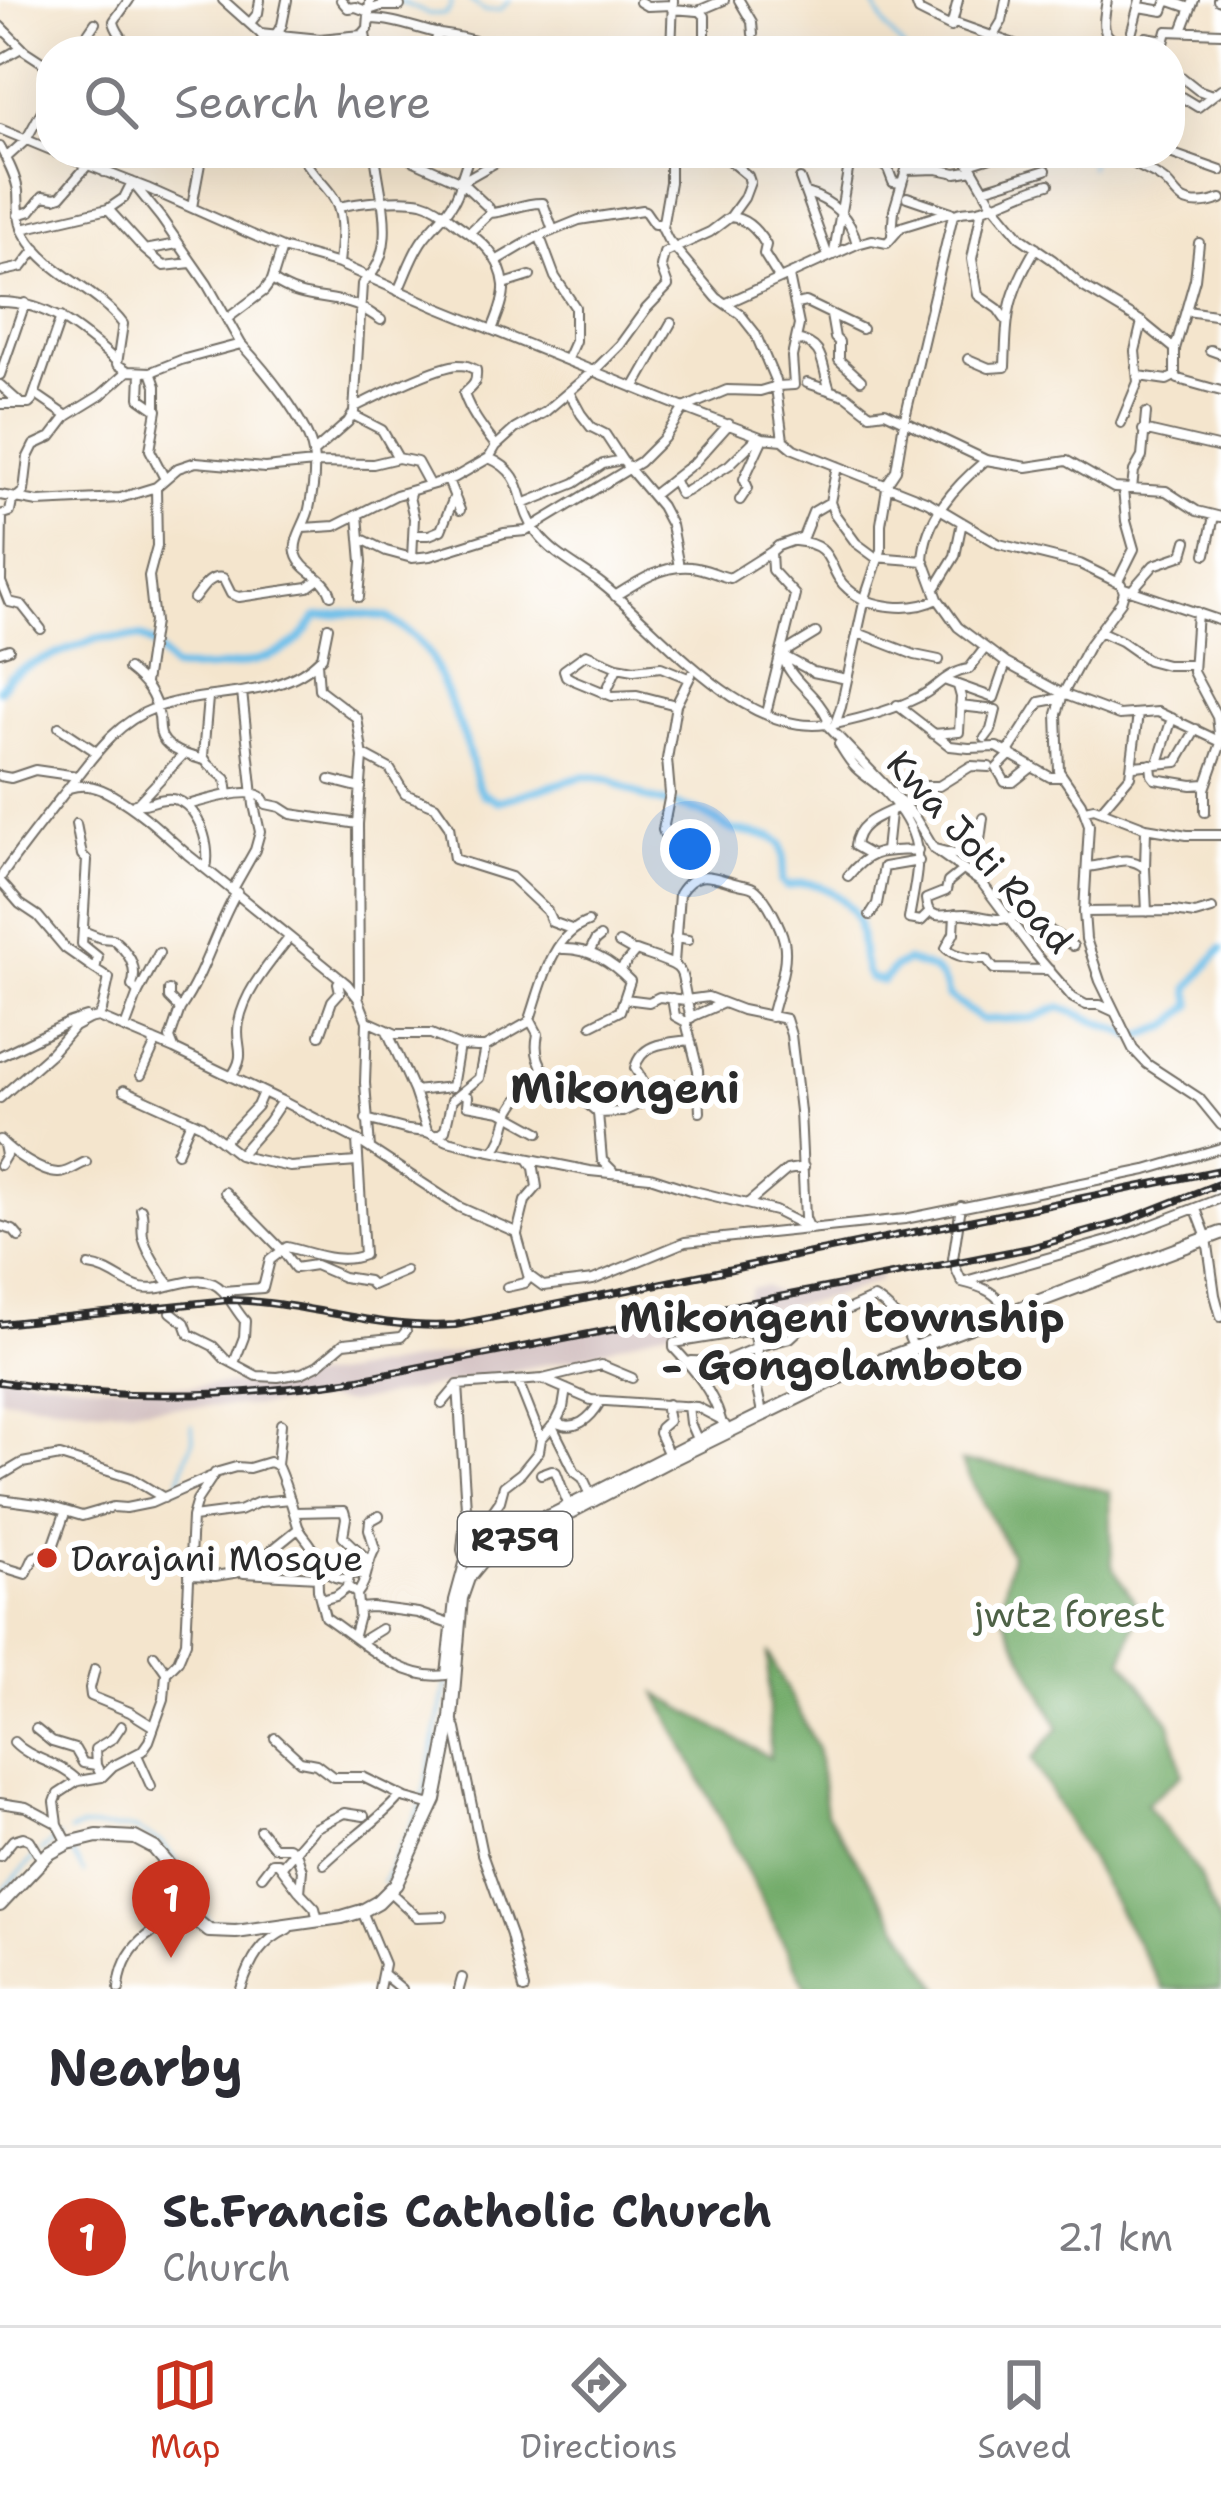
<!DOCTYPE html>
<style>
body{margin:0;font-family:"Shantell Sans",sans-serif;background:#f7f7f7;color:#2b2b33}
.you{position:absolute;left:690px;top:849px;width:42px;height:42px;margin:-30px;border:9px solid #fff;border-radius:50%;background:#1a73e8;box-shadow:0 0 0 18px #1a73e833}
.badge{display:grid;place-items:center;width:78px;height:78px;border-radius:50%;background:#c8321e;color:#fff;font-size:39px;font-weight:700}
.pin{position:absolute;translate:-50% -99px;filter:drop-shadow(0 3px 6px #0008)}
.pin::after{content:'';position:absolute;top:63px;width:42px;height:36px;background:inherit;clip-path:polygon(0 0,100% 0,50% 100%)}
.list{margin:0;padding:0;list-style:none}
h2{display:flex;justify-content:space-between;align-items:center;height:156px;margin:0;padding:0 48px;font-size:51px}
h2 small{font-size:39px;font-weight:400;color:#7c7c81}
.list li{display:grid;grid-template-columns:78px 1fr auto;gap:36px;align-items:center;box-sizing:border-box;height:180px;padding:0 48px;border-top:3px solid #e1e1e2}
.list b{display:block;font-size:45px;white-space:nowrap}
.list p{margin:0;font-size:39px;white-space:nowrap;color:#7c7c81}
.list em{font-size:39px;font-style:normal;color:#7c7c81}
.icon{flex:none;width:66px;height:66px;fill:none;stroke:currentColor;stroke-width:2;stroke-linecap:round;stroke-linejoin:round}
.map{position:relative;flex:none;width:1221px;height:1989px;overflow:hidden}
.search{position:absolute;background:#fff;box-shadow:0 12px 48px #0002;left:36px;right:36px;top:36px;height:132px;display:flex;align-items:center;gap:30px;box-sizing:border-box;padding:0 42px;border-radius:48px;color:#7c7c81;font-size:45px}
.sheet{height:336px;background:#fff}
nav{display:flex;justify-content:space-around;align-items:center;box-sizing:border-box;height:168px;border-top:3px solid #e1e1e2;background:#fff;font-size:33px;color:#7c7c81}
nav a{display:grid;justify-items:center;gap:6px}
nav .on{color:#c8321e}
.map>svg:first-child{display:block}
.industrial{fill:#d2bfc0}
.forest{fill:#73ac6b;stroke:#4f6c4b;stroke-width:3}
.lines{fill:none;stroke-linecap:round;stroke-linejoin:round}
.stream{stroke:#6ebfe9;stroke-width:3}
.river{stroke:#6ebfe9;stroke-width:8}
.minor-casing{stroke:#716c64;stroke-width:12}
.major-casing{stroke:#716c64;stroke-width:16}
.minor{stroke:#fff;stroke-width:8}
.major{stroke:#fff;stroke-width:12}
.rail-casing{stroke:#2b2b2b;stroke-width:8}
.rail{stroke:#fff;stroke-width:3;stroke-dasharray:9;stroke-linecap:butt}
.poi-dot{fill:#c8321e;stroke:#fff;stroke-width:4.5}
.labels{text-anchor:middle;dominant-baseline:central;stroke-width:12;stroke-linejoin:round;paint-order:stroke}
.shield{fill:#fff;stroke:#6b6b6b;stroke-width:3}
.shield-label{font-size:33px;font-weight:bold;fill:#2b2b2b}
.street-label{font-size:36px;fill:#2b2b2b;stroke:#fff}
.poi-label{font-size:36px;fill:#2b2b2b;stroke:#fff;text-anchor:start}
.park-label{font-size:36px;fill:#4e6247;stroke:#fff}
.quarter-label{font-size:42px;font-weight:bold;fill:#2b2b2b;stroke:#fff}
</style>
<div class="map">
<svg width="1221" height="1989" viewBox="0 0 1221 1989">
<rect width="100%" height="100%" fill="#fff"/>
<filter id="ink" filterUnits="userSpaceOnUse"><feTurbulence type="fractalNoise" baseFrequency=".00833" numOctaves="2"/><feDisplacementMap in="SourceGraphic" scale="24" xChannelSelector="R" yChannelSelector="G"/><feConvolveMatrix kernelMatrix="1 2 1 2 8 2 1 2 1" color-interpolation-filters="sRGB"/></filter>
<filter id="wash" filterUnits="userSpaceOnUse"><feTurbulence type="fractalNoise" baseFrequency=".004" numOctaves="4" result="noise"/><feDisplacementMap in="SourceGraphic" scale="48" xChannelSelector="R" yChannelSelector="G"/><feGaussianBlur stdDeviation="2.7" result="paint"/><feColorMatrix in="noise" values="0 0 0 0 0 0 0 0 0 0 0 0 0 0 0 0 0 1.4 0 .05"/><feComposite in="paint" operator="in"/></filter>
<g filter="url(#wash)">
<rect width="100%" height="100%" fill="#f4e5cd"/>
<path class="industrial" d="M880 1274 881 1280 833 1297 663 1331 578 1358 350 1403 326 1400 277 1405 100 1409 0 1398V1373L100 1385 193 1386 274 1382 345 1373 745 1300 751 1288 765 1286 778 1293Z"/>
<path class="forest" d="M961 1462C1011 1465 1061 1479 1110 1492L1112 1566 1139 1609 1123 1660 1170 1723 1183 1774 1146 1804 1198 1872 1221 1927V1989H1163L1032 1759 1059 1728 1000 1610 1011 1555Z
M768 1652 817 1747 826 1813 940 1989H807L657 1694 770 1758Z"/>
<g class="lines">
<path class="stream" d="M396 0 429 14H445L451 6V0
M469 0 485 11 500 10 510 0
M871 0 887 29 906 51
M375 1 392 0
M1090 167 1093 153
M177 1487 193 1439 192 1425
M513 1534 542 1520
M69 1832 81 1828 135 1829 162 1843 180 1866 192 1898 210 1923 274 1916
M70 1850 84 1873
M41 1851 59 1837
M383 1882 420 1809 448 1679
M2 1892 34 1857"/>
<path class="river" d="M0 690 9 676 30 665 98 638 141 637 153 644 173 668C207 671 271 665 298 640 305 634 311 624 317 617L351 613 387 617 415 637 431 656 465 739 478 786 484 795 499 801 585 776 608 779 646 798 698 811 732 830 772 837 781 844 784 858 782 882 787 887C793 885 800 883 806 883 825 884 853 903 858 922 863 941 860 960 869 978L883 981 894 968 907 961C930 968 943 970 948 996L982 1020 1033 1018 1060 1007 1137 1037 1169 1026 1192 1005 1189 989 1221 949"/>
</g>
</g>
<g filter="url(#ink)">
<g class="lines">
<defs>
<path id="minor" d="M223 0 260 33 273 51
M341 0 348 8 356 7 366 11 381 6H400
M739 0 752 22 753 34
M915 0 919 11 951 27 958 0
M1107 0C1101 35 1102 36 1134 51
M1167 0 1190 8
M1218 0 1221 1
M640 2 647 6 672 5
M1140 7 1163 11 1167 0
M672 9 698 11 724 0
M700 11 705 16V37
M370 19C394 19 417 29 440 34 454 36 467 38 481 43L484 51
M952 22 1034 51
M250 23 258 13 260 0
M0 26 25 51 51 68
M1132 31 1140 0
M1182 31 1194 0
M260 33 320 39 362 35 368 28 370 0
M276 34 282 25 287 0
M365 34 368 51
M993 36 1002 21 1006 0
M780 46 791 51
M76 51 95 23
M128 51C126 39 115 32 114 21L129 0
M433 51 438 33
M671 51 673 0
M1100 51 1109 39
M1137 51 1146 37 1164 40
M1162 51 1167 31 1221 33
M0 60 21 48
M1170 68 1198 90 1212 95
M1170 90 1198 107 1221 89
M0 129 51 150
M0 147C7 160 16 176 18 191 19 206 17 222 26 236 48 274 97 289 123 324L117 364 128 371 151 372 181 360 241 344C263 368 308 421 313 453 316 470 313 491 309 509 306 523 293 539 296 553 301 573 326 576 331 595
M57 153 147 188 282 248 339 264 438 308 684 408 763 438 783 440 794 449 928 502 999 544 1080 564 1121 584 1124 592 1121 602 1089 645 1063 694 1057 714 1059 771 1081 803 1089 825 1084 912 1086 939 1100 981 1133 1049 1147 1064 1199 1098 1221 1125
M300 153C308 170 320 179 331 194 346 213 341 241 339 264
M402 153 412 160 461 182 489 208 490 213 470 232
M670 153V182L662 228 668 240 706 285 717 298 740 314 755 333 775 380 783 440
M720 153 748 176 750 182 744 198 731 216
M788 153H794
M879 153 880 163 888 169 893 182 902 183
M963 153 992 203 1021 238 1053 260 1082 286 1142 322 1175 349V374L1178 379 1221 391
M1122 153C1131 166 1149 169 1162 179 1170 184 1175 195 1183 200 1194 206 1210 203 1221 199
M1170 153 1221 171
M6 158 26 140 51 94
M969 164 1003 153
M906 170 937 169 956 173 973 170
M104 172 109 164 107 153
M800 179 828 256
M461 180 470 153
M984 189 1046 170
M806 193C832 200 851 218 857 244
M907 197 951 212
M192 207 202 153
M339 207C359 202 401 198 422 202 438 206 448 218 461 227 482 241 501 257 504 285 505 299 497 317 492 330
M108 209 145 250 177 244
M982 209 972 259 978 295 998 309 1005 319
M490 213C509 212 523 202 543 203L553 230
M18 215 31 211 43 196 55 198 61 196 86 167
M22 229 108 209 124 198 132 182 161 218 207 284 241 344
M892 235 894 210 911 153
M540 237 555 277 575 307V341L567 359
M145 250 164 266 191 263
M834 252 851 153
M496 261 535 238 579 220 642 210 645 211 654 224H661
M0 272 22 267 36 249
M272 280C304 302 323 294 355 305 364 308 373 315 381 320
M504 284 530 276
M398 291C406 274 413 252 424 238 439 219 456 207 461 182L512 153
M0 302C48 302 81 330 115 360
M727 303 857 244 872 240 887 243 901 227 950 212
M796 304 806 302 862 329
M1187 311 1221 316
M831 315 835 338 839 342V360L861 380
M228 318 264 291 272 280 282 248
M796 339C825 345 821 362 829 387
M1175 349 1195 279 1199 243
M1210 350 1221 354
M968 359 989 368 1005 367C1007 312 1007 297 1036 248
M151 372 156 386V408
M141 373 140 398 157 410 150 450 165 479
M0 375 25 303
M1139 376 1167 380 1175 376
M807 383 847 396 870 414 885 412 986 460 1027 467 1067 461 1114 488 1166 491 1197 511 1221 517
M0 385 20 403
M634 388 671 323
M569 392 581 414 591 427 605 434 622 460 661 506 671 525 679 567
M35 394 67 416
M0 404H29L32 401 61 317
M357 406C379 395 434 367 458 365 468 365 467 366 476 370 477 384 473 385 464 394 471 414 484 430 496 446
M353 415 382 430 398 458 417 462 429 484
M1121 423 1138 382 1135 351 1142 322
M1143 430 1221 448
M313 453 348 422 354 412 362 284C401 251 379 196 375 153
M489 458C529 475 515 504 537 533 554 556 582 568 603 585 662 632 742 736 826 724L914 816 934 849 982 883 1036 955 1073 998 1086 1005H1100L1113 1011
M837 466 830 502 834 513 856 543 875 557 924 561 938 599 958 627 1006 663 1063 694 1119 715 1158 712 1221 742
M448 480 460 510
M674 481 680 494 687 491 729 465 758 437
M1132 489 1134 471 1142 457 1146 413
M411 491 409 497 414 518 412 558
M0 495 38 502 120 498 156 487 178 468 196 462 265 468 314 463 373 464 398 458
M653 495 695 462 729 424
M740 500 748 488 744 479 763 438
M523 504 575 483 603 464 622 460
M0 515 10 512 12 502 24 491 28 457 34 445 51 437 67 416 101 395 128 371
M2 515 1 582 9 602 22 605 41 629
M358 515 362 562 359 597
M303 528 335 526 396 495 454 478 489 458 496 446 515 429 545 412 599 366 620 345 646 309 668 286 661 267 664 253 710 232 730 217C746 218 758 231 766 245L764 254 779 278
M414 535H429L441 530 455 495
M360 538 386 551 412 558 430 556 504 533 526 531 640 462 664 438 684 408 727 390 760 391 777 386 794 385 792 357 799 325 789 276
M795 541C838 544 825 570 848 589 870 609 913 612 938 599
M1206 554 1214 516
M923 560C925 518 955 486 986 460
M1118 581 1134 549 1126 521 1123 489
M936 587 955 556 962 522
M1124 588 1221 621
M1132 590 1154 565 1183 555 1187 541
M615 596C637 582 664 564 691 567 704 568 717 575 730 578L771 552
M194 599C202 589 209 575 223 578L231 594 239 597 308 587 319 579
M1197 612 1193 672 1217 717 1220 741
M1099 631 1121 641 1148 660 1167 665H1193
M858 633 915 655 939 660
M0 652 9 649
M783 653 816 633
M782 654C790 682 817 693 828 719L826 723
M782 655 813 672 847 679
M317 662 319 689 357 718 363 757 358 824 359 996
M128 669C145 682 155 695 159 717 160 724 159 731 162 737 169 751 190 756 204 760
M944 680 994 698 1006 663
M145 683 154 622 149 576 157 546 156 487
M605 694 617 668
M208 698 203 756 208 764 226 779 228 795
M676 705 637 695 612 696 571 679 566 676 564 670 586 654 617 667 634 670 661 667 688 678
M897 705 950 746 969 748 997 747 1050 777H1062
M960 706 996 710 991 730 985 738
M766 713 795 595 772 570 771 552 778 546 803 537 813 512 830 502
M835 724 841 707 865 598 881 550V524L888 482 896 470 904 422 953 215C963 209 970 213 982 209 1005 202 1025 190 1049 184
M835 724C864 718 893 710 919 697 938 688 945 673 969 669L985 648
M59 727 95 751
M933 734 959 732 961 697 958 686
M839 744C844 752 849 761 856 768 865 777 877 783 886 793 929 840 918 864 909 919L921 921 930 912
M1008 752 1040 702 1061 698
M1011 754 997 768 1005 782H1013L1032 767
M364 755 390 769 405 794 435 806 449 826 454 859 511 877 547 911 552 922 571 929
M1158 763 1172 718
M1151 764 1152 775 1155 779 1192 785 1206 784
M1134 766 1177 762 1196 729
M0 776 11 778 35 770 77 776
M330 780 361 788
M69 788C86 783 99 787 114 796 141 811 164 834 187 854 241 897 294 941 347 984L358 998 367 1021 365 1083 370 1148
M135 804C149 806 152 800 165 799 196 795 212 844 206 868
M188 805C203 801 246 787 260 796 263 797 264 801 266 804L280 807 291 814 358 824
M905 806 916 786H939L971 766 989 767
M134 807 184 754
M1085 810 1094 808 1146 828 1187 835H1221
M1101 810 1130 776 1138 714
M1205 812V789L1221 743
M76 824 82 855 87 860 82 944 98 957 95 969 109 978 102 1010 98 1017
M666 838 663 830 670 794 667 759 676 705 691 675
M935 849 974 859 978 855 983 818
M886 851 890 813
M871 855 855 846C857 823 878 817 897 808
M1087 867C1109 866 1126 852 1145 868L1147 912
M1145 868 1146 828
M963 870 948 882 946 891 926 899C927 906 927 912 936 915 943 917 958 913 966 914 994 917 995 924 1024 913L1073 946
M848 876C872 847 883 852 918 850
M0 878C19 850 41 823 62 796 90 762 112 724 155 708 209 688 279 702 322 657L328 627
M0 881 20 904 38 916 65 948 95 969
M233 889 255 850 260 832 254 805 242 692
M1084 912 1174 911 1195 914 1212 909
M955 914 954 933 946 948C957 958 973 959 987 959L994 969 1050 970
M870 915 877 904 884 867 919 861
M83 931 101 938 113 939C127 951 139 966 132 986L138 993 125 1028
M675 938 688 940
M619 943 635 952
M559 946 562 949C589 948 612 962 630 981L620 1011 592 1025
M590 951 595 941 600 937
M674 963 679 894C697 866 713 878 738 884 745 886 750 885 756 890 767 899 781 927 784 941 789 964 776 994 771 1017
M620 970 636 951C696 972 675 961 691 1018
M169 990V998L180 1009 170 1038 174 1048
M138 993 159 953
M672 998 675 1016 686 1022 698 1070 700 1112
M625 999 649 1002 659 997 686 1000 708 997 742 1010 786 1019 791 1035 800 1111 805 1218 810 1229
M180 1009C205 973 215 930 237 892
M691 1017 721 1004
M367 1021 396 1034H431L459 1046 477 1047H485L529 1022C541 989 550 935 588 922
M531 1021 538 1034C528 1079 572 1087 598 1113L622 1112 648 1100 670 1084 698 1087
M387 1031 414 1091 427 1130
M320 1035 332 1001 340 992 338 983 341 980
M0 1056 70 1022 86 1017
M141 1075 154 1047 153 1040
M231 1077C249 1052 234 1046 239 1022 245 990 270 963 289 938
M124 1090 201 1125 239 1155 249 1158 290 1167 357 1162
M414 1091 452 1087 459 1046
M463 1094 468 1097 467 1105 501 1111 539 1132
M653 1097 635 1068C642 1042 667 1043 690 1040
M0 1098 51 1053 74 1027 89 1019 98 1017 174 1049 282 1101 357 1140 459 1207 516 1232 528 1275 543 1286 593 1280 685 1242 905 1219 1146 1170 1221 1148
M598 1113 602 1160 612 1170
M366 1119 408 1130 427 1132 448 1141 476 1148 590 1171 650 1177 690 1190 775 1211 807 1227
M437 1136 445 1130 452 1100 479 1078 485 1047
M0 1140C11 1152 43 1174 59 1173 69 1173 77 1165 86 1162
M224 1141 257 1106 263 1092
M494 1151C505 1138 504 1127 510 1112 517 1097 533 1083 542 1068
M177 1153 191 1121
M239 1155 268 1122 282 1101
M0 1165 6 1155 4 1145
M225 1192 282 1250 295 1268 315 1265 343 1277 368 1281 372 1285 405 1271
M747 1204 787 1170 804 1167
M141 1209C145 1220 140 1229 144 1240 147 1251 163 1278 171 1285
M1196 1209 1207 1238 1215 1295 1221 1317
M0 1226 13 1230 19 1237
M517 1234 525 1201 537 1187 534 1168 528 1159
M953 1259 961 1206
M89 1266C112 1269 121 1283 141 1288 168 1294 200 1266 223 1291 231 1300 237 1312 245 1321L244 1337 234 1363
M956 1269 962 1282C983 1287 998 1292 1008 1313
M962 1282 1115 1239 1221 1198
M507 1287 525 1283 530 1277
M223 1291 263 1288 270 1260 287 1247C313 1253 339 1265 364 1255L357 1140
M171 1312 185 1323 189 1334 213 1346 225 1359 257 1376 278 1377 302 1373 318 1365 344 1343 401 1337 406 1331
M753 1330 757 1352 754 1375 761 1408
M691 1361 722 1362 760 1346 790 1338 803 1326 802 1322
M545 1380 591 1400 697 1407 720 1419
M518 1381 541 1439
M442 1404 458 1385 543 1379 601 1365 632 1378
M668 1404 666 1410 668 1421 660 1428 659 1433 668 1453
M688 1406 690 1423 697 1439
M721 1420C713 1392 694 1369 674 1348V1343L802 1322 849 1309 874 1298C890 1307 905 1325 911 1342
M556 1422C575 1433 591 1418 600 1402
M552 1426 575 1472 583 1478 590 1493
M277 1465C286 1484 291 1503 297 1523 299 1533 308 1539 313 1549 322 1566 325 1579 347 1579
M541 1474 552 1470 556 1472 568 1504
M0 1476 22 1463 60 1456 131 1478 164 1498
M0 1499 45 1505 82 1516 113 1507 126 1508 151 1503 210 1477
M467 1509 486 1535 496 1539 529 1520 550 1514 725 1425
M295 1512 344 1511 346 1518 343 1536 369 1561
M193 1517 239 1511 259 1502 290 1499
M481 1528 500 1501 504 1486 521 1473 539 1451 541 1439 556 1422 563 1408 566 1389
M317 1559 318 1590 325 1617C359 1639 401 1682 446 1675L454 1600 465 1560 462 1550 466 1508 458 1385
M346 1561 350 1573 366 1574
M0 1566 26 1574 34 1557 52 1550 65 1513
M244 1573 318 1577
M350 1573 347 1586 357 1594 359 1616 354 1635
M189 1575 215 1576 246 1571 298 1529
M357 1594C368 1581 366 1564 375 1549L369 1529 370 1521 379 1516
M322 1600 336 1596 347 1588
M359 1608 372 1607 418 1613 452 1625
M360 1642 381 1629
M154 1655 166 1672
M95 1669 90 1688 91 1696 130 1712 154 1727
M452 1719 456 1729 482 1854 511 1935 524 1989
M36 1729 52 1742 75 1749 83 1763 96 1765
M275 1738 300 1761 316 1764 333 1777H363L406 1798 432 1805
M14 1742C31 1760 60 1762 78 1781
M137 1755 151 1786
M102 1777 96 1765 95 1749 113 1738 121 1726
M0 1803 26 1807 58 1824
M260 1830 274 1847H288L296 1852 302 1870 300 1892 315 1908 318 1920
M68 1843 58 1824 55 1802 58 1794 78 1781 102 1777 113 1766 142 1751 149 1741 164 1699 166 1673 178 1661 186 1642 192 1517 197 1500 215 1473 236 1467 249 1468 269 1462 277 1465 281 1424
M0 1856 13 1840 23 1837 30 1840 42 1860
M324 1864C349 1839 378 1822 400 1796
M281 1867 315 1828 344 1813 364 1816
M262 1876 272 1863H278L299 1891
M390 1892 417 1917 443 1916
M362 1911 384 1964 379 1989
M384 1975 401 1989
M119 1989C121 1948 153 1923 191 1919
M241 1989C251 1960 260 1942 288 1929
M459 1989 462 1978"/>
<path id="major" d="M0 1905 48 1854 68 1843 97 1836 135 1838 154 1848 167 1863 193 1918 209 1931 236 1932 342 1917 362 1911 378 1902 396 1884 435 1800 451 1718 461 1598 468 1578 486 1556 668 1461 850 1372 1221 1233"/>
</defs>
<use href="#minor" class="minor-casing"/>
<use href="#major" class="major-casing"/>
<use href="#minor" class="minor"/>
<use href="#major" class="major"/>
<defs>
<path id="rail" d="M0 1324 228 1300C303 1301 380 1331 455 1325L1221 1170
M0 1382C118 1400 241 1398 359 1379L1030 1248 1125 1221 1221 1183"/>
</defs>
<use href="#rail" class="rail-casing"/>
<use href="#rail" class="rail"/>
</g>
</g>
<circle class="poi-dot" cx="47" cy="1558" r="12"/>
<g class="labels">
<rect class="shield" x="458" y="1512" width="114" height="54" rx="9"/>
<g class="shield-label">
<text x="515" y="1539">R759</text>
</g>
<g class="street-label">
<text transform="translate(980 852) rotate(48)">Kwa Joti Road</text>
</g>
<g class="poi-label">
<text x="71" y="1558">Darajani Mosque</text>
</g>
<g class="park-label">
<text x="1070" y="1614">jwtz forest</text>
</g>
<g class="quarter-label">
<text x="625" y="1088">Mikongeni</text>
<text x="842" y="1317">Mikongeni township<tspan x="842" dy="48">- Gongolamboto</tspan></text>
</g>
</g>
</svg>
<div class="you"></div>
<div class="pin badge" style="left:171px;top:1958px">1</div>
<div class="search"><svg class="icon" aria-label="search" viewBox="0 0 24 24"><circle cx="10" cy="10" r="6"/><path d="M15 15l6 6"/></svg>Search here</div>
</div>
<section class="sheet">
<h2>Nearby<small></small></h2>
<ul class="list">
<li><span class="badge">1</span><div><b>St.Francis Catholic Church</b><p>Church</p></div><em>2.1 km</em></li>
</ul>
</section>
<nav>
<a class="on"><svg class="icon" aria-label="map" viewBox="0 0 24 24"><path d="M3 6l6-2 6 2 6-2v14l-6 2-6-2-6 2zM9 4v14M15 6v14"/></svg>Map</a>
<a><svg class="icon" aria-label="directions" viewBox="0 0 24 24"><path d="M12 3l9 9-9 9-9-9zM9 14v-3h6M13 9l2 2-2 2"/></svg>Directions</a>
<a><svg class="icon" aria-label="saved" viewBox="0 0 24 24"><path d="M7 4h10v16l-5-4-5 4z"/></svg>Saved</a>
</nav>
